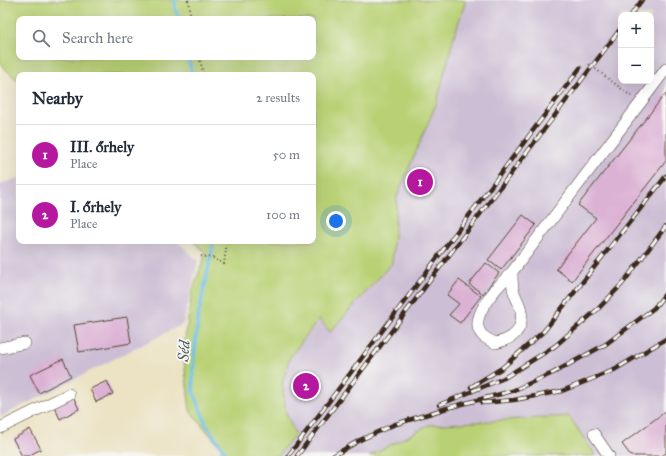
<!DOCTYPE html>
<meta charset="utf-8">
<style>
body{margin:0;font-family:"IM FELL Great Primer",serif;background:#f2f2f3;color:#1f2937}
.controls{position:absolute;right:12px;top:12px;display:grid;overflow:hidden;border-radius:8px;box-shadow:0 4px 16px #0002}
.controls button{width:36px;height:36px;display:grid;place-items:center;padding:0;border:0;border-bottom:1px solid #e0e1e3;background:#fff;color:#1f2937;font:20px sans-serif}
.you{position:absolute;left:336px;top:221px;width:14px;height:14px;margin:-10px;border:3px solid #fff;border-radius:50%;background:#1a73e8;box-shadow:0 0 0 6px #1a73e833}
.badge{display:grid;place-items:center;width:26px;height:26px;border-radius:50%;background:#b5179e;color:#fff;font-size:13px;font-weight:700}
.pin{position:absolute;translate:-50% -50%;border:2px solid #fff;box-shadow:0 1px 4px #0006}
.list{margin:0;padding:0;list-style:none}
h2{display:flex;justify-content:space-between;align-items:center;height:52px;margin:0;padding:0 16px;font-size:17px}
h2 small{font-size:13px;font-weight:400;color:#747a83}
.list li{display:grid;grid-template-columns:26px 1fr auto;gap:12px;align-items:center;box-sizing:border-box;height:60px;padding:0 16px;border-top:1px solid #e0e1e3}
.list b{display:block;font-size:15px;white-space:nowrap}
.list p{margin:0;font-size:13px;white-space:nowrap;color:#747a83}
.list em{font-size:13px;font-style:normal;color:#747a83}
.icon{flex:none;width:22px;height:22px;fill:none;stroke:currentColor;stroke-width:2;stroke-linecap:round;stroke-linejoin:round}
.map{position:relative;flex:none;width:666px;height:456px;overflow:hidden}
.search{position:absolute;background:#fff;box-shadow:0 4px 16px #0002;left:16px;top:16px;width:300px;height:44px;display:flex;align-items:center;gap:10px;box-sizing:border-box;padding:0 14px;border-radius:8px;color:#747a83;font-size:15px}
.panel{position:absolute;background:#fff;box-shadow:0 4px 16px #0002;left:16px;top:72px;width:300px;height:172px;border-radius:8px}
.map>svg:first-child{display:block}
.industrial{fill:#ccbed4;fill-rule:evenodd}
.green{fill:#b9d175;stroke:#7a7e4a;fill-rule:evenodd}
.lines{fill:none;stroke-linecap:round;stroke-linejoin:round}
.stream{stroke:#6ec0e9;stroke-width:3.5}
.building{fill:#dbb1d4}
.minor-casing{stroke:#564637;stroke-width:12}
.path{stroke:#564637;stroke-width:2;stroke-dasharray:1 3;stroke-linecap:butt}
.minor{stroke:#fff;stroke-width:11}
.rail-casing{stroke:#3b2a1e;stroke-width:4.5}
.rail{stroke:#f6f6f2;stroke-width:3;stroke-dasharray:9;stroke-linecap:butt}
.labels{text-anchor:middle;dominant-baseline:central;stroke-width:3.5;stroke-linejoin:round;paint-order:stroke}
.water-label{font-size:15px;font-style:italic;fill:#4a575b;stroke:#f6f6f2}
</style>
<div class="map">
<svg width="666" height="456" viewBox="0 0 666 456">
<rect width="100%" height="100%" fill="#f6f6f2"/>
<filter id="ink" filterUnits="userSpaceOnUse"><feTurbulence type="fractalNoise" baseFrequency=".025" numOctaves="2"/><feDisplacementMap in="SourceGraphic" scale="8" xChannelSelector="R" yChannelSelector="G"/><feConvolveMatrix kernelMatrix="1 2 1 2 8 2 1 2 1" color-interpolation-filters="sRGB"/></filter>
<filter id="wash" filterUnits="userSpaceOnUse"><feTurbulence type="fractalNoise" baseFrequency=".012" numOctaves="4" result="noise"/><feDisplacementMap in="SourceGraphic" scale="16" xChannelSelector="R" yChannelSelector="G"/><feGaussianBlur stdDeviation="0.9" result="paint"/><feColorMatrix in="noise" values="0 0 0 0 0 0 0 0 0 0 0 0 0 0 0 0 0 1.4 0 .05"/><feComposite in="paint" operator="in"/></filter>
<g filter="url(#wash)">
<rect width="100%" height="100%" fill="#ece3c5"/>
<path class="industrial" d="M466 0H666V456H596L568 416 429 425 369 456H278L295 434 286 413 282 383 290 357 320 319 330 331 392 263 397 196 437 102 454 36ZM621 15H651V81H621Z
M19 178V241H177L198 261 183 324 0 417V184Z"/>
<path class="green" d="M0 0H466L454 36 437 102 397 196 392 263 330 332 319 319 290 357 282 383 286 413 295 434 278 456H218L222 449 190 411 183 353 192 292 206 253 193 241H313V75H19V82L0 64ZM19 19H313V57H19Z
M569 416 596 456H369L429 425Z"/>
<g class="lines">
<path class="stream" d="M175 0V9L179 19
M188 57 192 75
M214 241 198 317 193 370V390L206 424 228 456"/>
</g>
<g id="blocks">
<path class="building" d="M666 93V161L572 281 556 269 596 218 578 205Z
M418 174 426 177 422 189 414 186Z
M523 215 536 225 501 270 488 260Z
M486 263 499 273 483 294 469 284Z
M459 280 481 296 460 323 449 315 459 304 447 295Z
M127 317 131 343 79 352 74 325Z
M63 359 71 376 39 393 30 375Z
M307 374 318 382 306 398 295 390Z
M107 381 113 394 96 402 90 389Z
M73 396 79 409 60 419 54 406Z
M666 411V453L662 456H631L622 444Z
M30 429 41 449 28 456H22L13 439Z"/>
</g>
</g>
<g filter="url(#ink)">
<use href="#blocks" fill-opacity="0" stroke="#564637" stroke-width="1"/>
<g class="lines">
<defs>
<path id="minor" d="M512 272C512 277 512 283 513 288 514 296 520 303 521 311 524 330 512 340 495 343 491 341 485 338 482 335 466 318 501 283 512 272L666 69
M0 348 25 343
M0 428 69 394
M594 434 609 456"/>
</defs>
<use href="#minor" class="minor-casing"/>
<path class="path" d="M188 0 191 19
M199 57 204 75
M589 64 631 96
M201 256 213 258 224 264 227 241"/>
<use href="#minor" class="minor"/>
<defs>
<path id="rail" d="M631 15 642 0
M471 387 502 368 544 331 666 176
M482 403 514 400 562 391 614 370 666 339
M439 405 504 378 555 346 598 309 623 283 666 226
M288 456 580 68
M297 456 621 28
M333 456 360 440 393 425 447 408 512 391 553 373 606 344 654 308 666 293"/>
</defs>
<use href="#rail" class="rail-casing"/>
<use href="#rail" class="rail"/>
</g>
</g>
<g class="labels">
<g class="water-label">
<text transform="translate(184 351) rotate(-86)">Séd</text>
</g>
</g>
</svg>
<div class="controls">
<button>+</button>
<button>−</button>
</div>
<div class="you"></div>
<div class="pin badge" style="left:420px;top:182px">1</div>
<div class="pin badge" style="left:306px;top:386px">2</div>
<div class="search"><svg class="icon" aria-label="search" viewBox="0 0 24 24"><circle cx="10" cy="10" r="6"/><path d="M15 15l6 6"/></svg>Search here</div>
<section class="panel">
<h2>Nearby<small>2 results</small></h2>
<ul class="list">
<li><span class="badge">1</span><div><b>III. őrhely</b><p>Place</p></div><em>50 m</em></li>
<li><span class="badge">2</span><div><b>I. őrhely</b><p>Place</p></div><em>100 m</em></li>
</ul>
</section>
</div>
